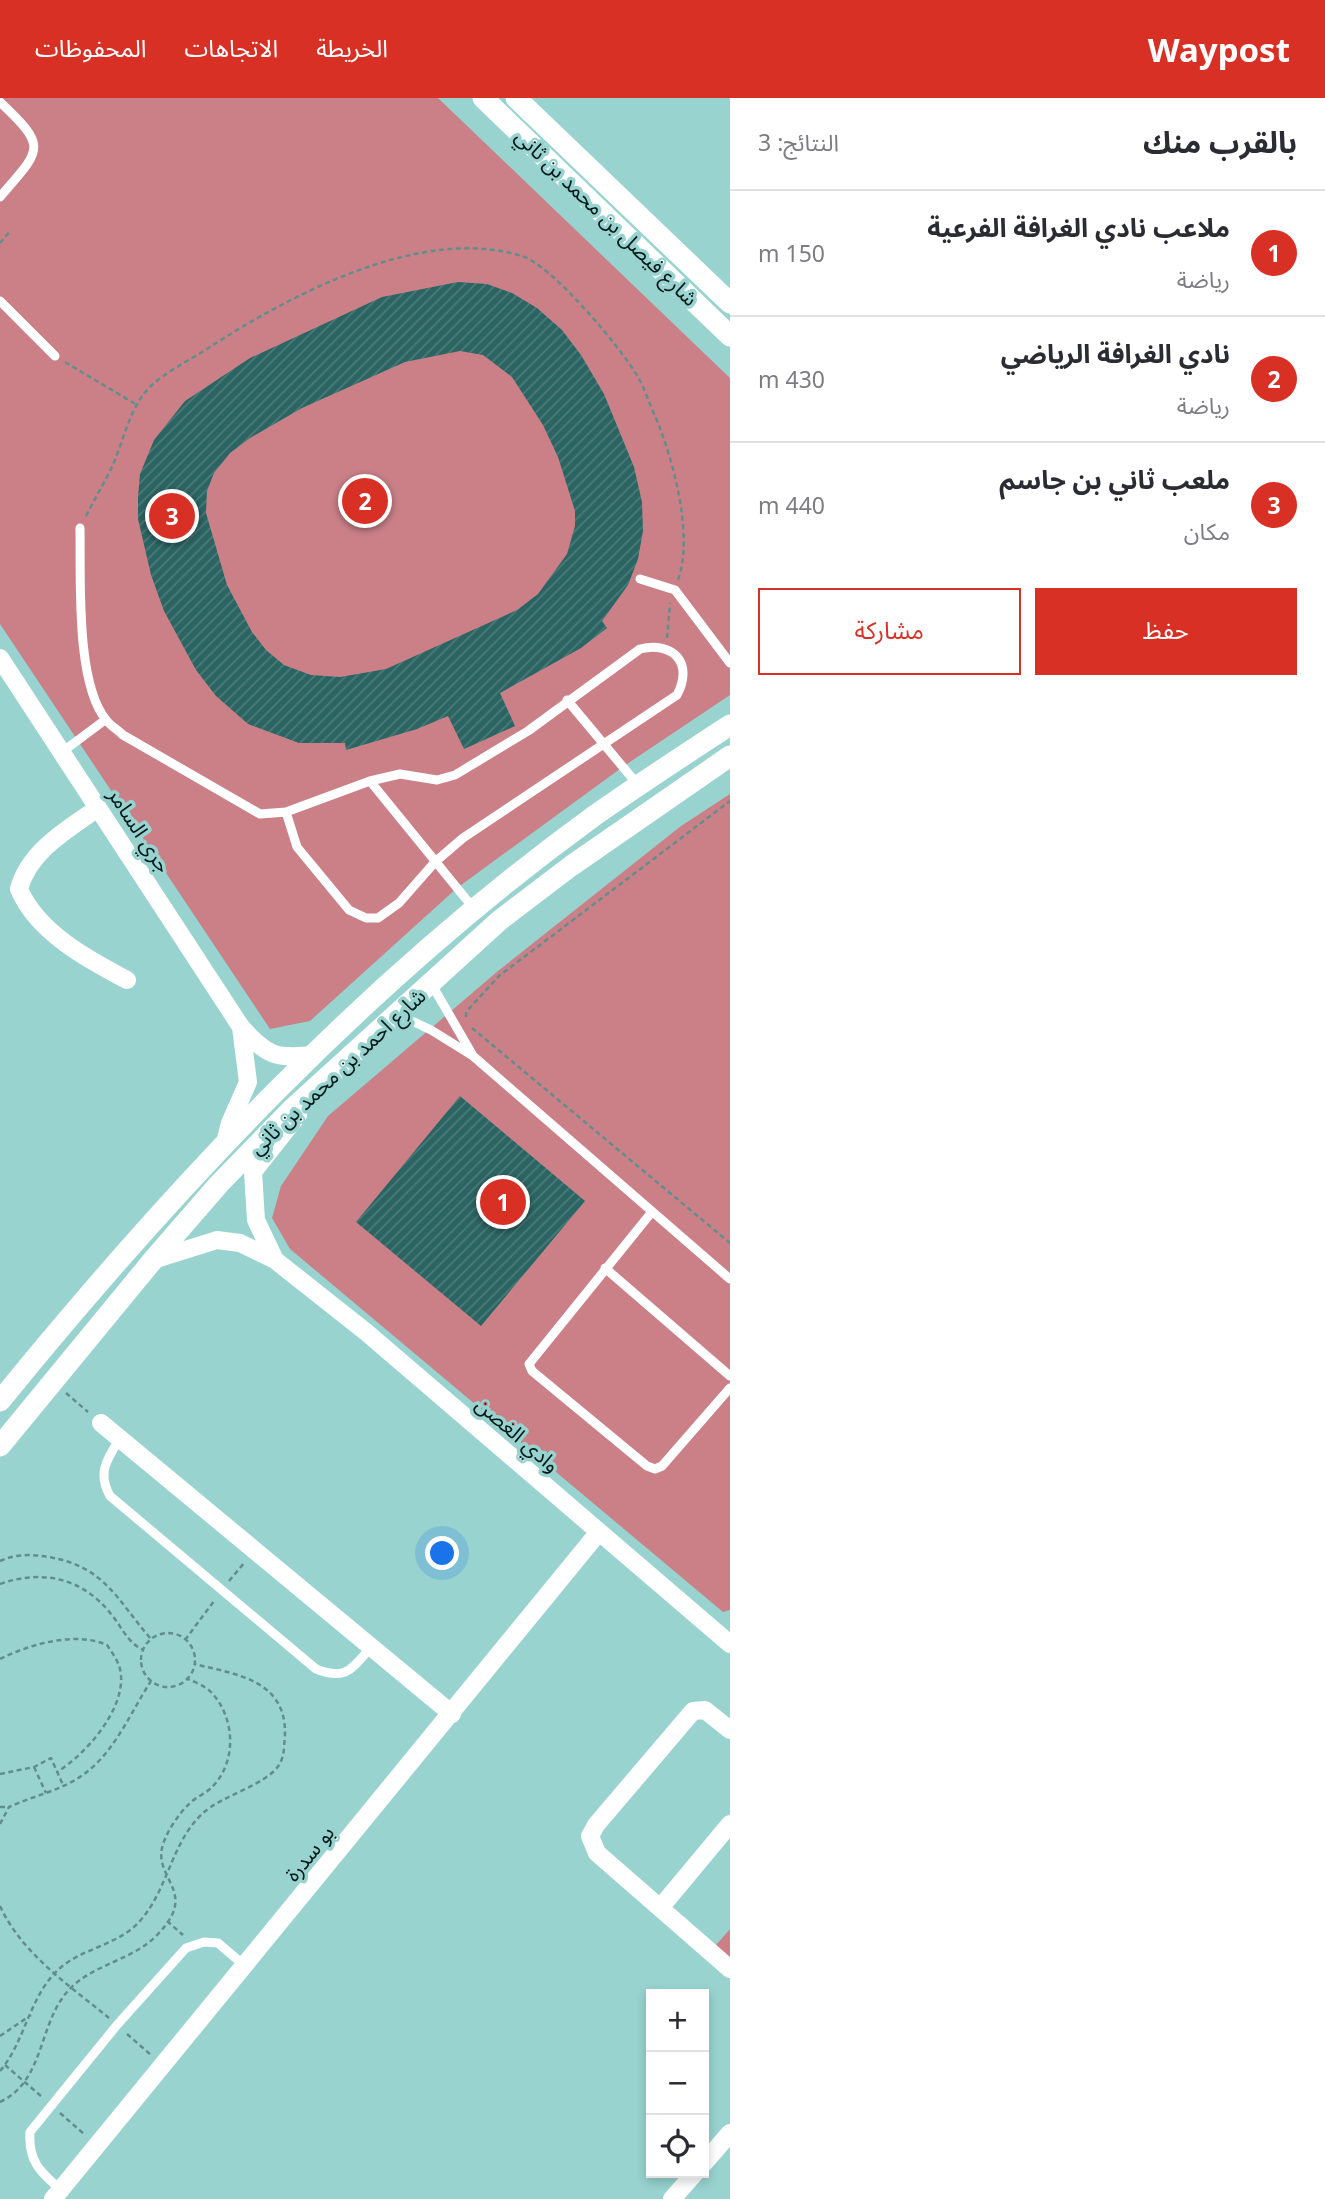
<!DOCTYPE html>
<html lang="ar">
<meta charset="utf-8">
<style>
body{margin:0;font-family:"Noto Sans","Noto Sans Arabic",sans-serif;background:#f2f2f3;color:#2b2b33;direction:rtl}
.controls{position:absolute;right:21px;bottom:21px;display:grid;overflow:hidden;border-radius:0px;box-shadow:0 4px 10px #0003}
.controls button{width:63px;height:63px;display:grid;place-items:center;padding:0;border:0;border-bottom:2px solid #e1e1e2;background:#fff;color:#2b2b33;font:35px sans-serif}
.you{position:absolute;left:443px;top:1456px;width:24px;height:24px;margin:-18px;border:5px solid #fff;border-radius:50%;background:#1a73e8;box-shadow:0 0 0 10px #1a73e833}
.badge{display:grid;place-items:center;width:46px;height:46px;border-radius:50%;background:#d93025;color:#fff;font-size:23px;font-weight:700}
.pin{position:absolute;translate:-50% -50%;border:4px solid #fff;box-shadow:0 2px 7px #0006}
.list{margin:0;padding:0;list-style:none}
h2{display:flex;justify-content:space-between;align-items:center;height:91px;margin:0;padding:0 28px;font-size:30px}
h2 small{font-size:23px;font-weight:400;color:#7c7c81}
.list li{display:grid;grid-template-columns:46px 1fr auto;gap:21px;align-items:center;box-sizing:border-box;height:126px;padding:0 28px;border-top:2px solid #e1e1e2}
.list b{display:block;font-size:26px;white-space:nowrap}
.list p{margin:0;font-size:23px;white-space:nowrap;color:#7c7c81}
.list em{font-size:23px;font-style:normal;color:#7c7c81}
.actions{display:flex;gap:14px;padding:21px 28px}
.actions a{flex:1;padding:16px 0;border:2px solid #d93025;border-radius:0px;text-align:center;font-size:24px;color:#d93025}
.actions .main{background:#d93025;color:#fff}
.icon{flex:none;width:38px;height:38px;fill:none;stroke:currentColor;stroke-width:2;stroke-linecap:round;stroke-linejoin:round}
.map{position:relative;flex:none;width:730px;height:2101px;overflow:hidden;direction:ltr}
header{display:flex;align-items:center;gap:42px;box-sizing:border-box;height:98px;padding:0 35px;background:#d93025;color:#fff}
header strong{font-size:33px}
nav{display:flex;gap:38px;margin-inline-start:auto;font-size:24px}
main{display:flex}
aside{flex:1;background:#fff}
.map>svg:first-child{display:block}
.grass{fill:#cb8088}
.building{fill:url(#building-hatch);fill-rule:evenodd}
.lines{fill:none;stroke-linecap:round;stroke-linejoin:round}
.path{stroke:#618e8c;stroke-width:2.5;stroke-dasharray:5 3.5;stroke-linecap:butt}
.service{stroke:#fff;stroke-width:9}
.minor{stroke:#fff;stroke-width:18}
.tertiary{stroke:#fff;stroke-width:21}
.labels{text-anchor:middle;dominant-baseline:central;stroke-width:7;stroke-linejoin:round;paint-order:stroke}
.street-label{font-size:21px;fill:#021918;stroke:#98d3d0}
</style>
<header>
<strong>Waypost</strong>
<nav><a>الخريطة</a><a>الاتجاهات</a><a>المحفوظات</a></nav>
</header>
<main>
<aside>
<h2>بالقرب منك<small>النتائج: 3</small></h2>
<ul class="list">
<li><span class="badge">1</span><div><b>ملاعب نادي الغرافة الفرعية</b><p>رياضة</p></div><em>150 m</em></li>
<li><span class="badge">2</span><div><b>نادي الغرافة الرياضي</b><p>رياضة</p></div><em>430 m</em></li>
<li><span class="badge">3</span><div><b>ملعب ثاني بن جاسم</b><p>مكان</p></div><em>440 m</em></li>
</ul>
<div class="actions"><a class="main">حفظ</a><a>مشاركة</a></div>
</aside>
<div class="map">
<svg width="730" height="2101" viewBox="0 0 730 2101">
<defs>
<pattern id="building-hatch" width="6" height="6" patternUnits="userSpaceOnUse" patternTransform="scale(1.75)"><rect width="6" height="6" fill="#2b6563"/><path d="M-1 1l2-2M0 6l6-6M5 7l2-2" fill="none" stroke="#4d7a79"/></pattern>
</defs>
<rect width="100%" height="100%" fill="#98d3d0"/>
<path class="grass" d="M0 0H438L730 280V597L624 668 457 790 310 923 270 931 0 526Z
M730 696V1512L723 1514 290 1151 272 1120 281 1088 328 1018 498 873 681 728Z
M730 1831V1860L716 1847Z"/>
<path class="building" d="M458 184 487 186 512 195 537 210 562 232 581 257 604 296 634 369 642 404 643 433 638 461 628 487 602 523 607 530 581 550 500 595 515 628 464 651 448 618 417 631 346 652 345 645H299L248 626 216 598 196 572 164 513 151 477 138 421V399L140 376 154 342 185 303 250 260 382 199ZM460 253 483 257 512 279 543 327 558 359 575 413V428L567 456 538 496 517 512 386 571 340 579 311 577 284 567 266 552 252 534 227 487 206 415 207 393 214 375 230 355 250 340 302 310 405 264Z
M460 998 585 1103 481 1228 356 1124Z"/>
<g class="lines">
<path class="path" d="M0 145 11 132
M65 264 137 307
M86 418C94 402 103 387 111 371 124 344 129 307 153 286 169 272 192 261 210 249 292 196 422 127 522 158 553 168 621 250 638 279 645 291 649 305 655 318 673 360 694 437 678 482
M667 540 670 505
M466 919V914L499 878 730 703
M472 930 730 1145
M66 1295 88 1314
M0 1463C15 1456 32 1456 48 1459 105 1468 117 1502 151 1541
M229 1483 245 1464
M0 1486C42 1471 83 1480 111 1516 122 1529 127 1544 143 1552
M141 1562a27 27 0 1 1 54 0a27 27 0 1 1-54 0Z
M185 1542 214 1503
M0 1561C30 1546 76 1533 107 1547 113 1556 120 1565 121 1577 124 1613 85 1657 57 1674
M34 1669 46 1695
M0 1676 34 1669 51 1660 63 1687
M0 1709H9
M0 1726 9 1709C35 1697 65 1692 88 1673 116 1651 132 1612 151 1583
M0 1808C22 1856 70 1888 109 1920
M167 1823 183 1837
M127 1936 151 1957
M0 1938 31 1917
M5 1967 42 1999
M0 1973C25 1944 29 1899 58 1872 81 1850 117 1848 139 1824 169 1791 170 1746 203 1715 223 1697 266 1687 279 1667 285 1658 284 1645 285 1636 286 1582 236 1576 194 1566
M0 2004C41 1985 39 1935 61 1902 84 1866 129 1866 157 1837 199 1795 155 1782 162 1750 165 1736 179 1715 190 1705 196 1699 205 1696 211 1690 238 1664 235 1619 211 1594 205 1588 195 1584 188 1581
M60 2015 84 2036"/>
<path class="service" d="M0 4C49 50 41 51 0 99
M0 203 55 258
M80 430C81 478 75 587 107 623 111 628 118 632 123 637L260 716 286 714 370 683 475 812
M640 481 675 492 730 565
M567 602 638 687
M62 654 105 622
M286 714 297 749 349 812 366 820H378L399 805 435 764 463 740 677 597C694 565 673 543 640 551L528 633 455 677 437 682 400 676 370 683
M432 887 472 956
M399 917 431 932 473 958 730 1181
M651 1115 529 1266 532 1273 647 1368 655 1371 662 1368 730 1290
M605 1170 730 1278
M120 1340C107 1361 97 1375 110 1398L316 1571C346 1583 352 1571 371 1549
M61 2092C40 2074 28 2063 30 2034L117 1927 186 1850 204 1844 218 1845 245 1868"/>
<path class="minor" d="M0 560 241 929C268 958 274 961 314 957
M98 710C68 731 29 753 19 791 37 834 87 861 127 882
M225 1045 230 1025 248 984 241 929
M153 1162 217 1142 240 1145 275 1162 366 1234 730 1546
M275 1162 256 1122 253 1074 298 1017
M101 1325 452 1616
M730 1632 705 1612 693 1613 596 1727 590 1738 597 1755 730 1871
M660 1810 730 1726
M704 2065 730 2035
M53 2101 598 1435
M672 2101 695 2075"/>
<path class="tertiary" d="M483 0 730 238
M516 0 730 205
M0 1303C175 1088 368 882 594 718 638 687 684 657 730 627
M0 1348 153 1162 219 1086 292 1011 500 822 571 768 730 658"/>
</g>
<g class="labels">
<g class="street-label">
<text transform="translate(607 119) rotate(44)">شارع فيصل بن محمد بن ثاني</text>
<text transform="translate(140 732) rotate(57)">جري السامر</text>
<text transform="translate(337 973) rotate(-43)">شارع احمد بن محمد بن ثاني</text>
<text transform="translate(518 1336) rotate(41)">وادي الغصن</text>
<text transform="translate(309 1755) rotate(-51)">بو سدرة</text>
</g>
</g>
</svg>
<div class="controls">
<button>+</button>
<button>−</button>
<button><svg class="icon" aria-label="locate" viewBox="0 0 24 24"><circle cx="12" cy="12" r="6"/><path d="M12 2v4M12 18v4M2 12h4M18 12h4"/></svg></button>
</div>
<div class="you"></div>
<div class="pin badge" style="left:503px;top:1104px">1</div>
<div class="pin badge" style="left:365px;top:403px">2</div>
<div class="pin badge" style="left:172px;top:418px">3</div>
</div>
</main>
